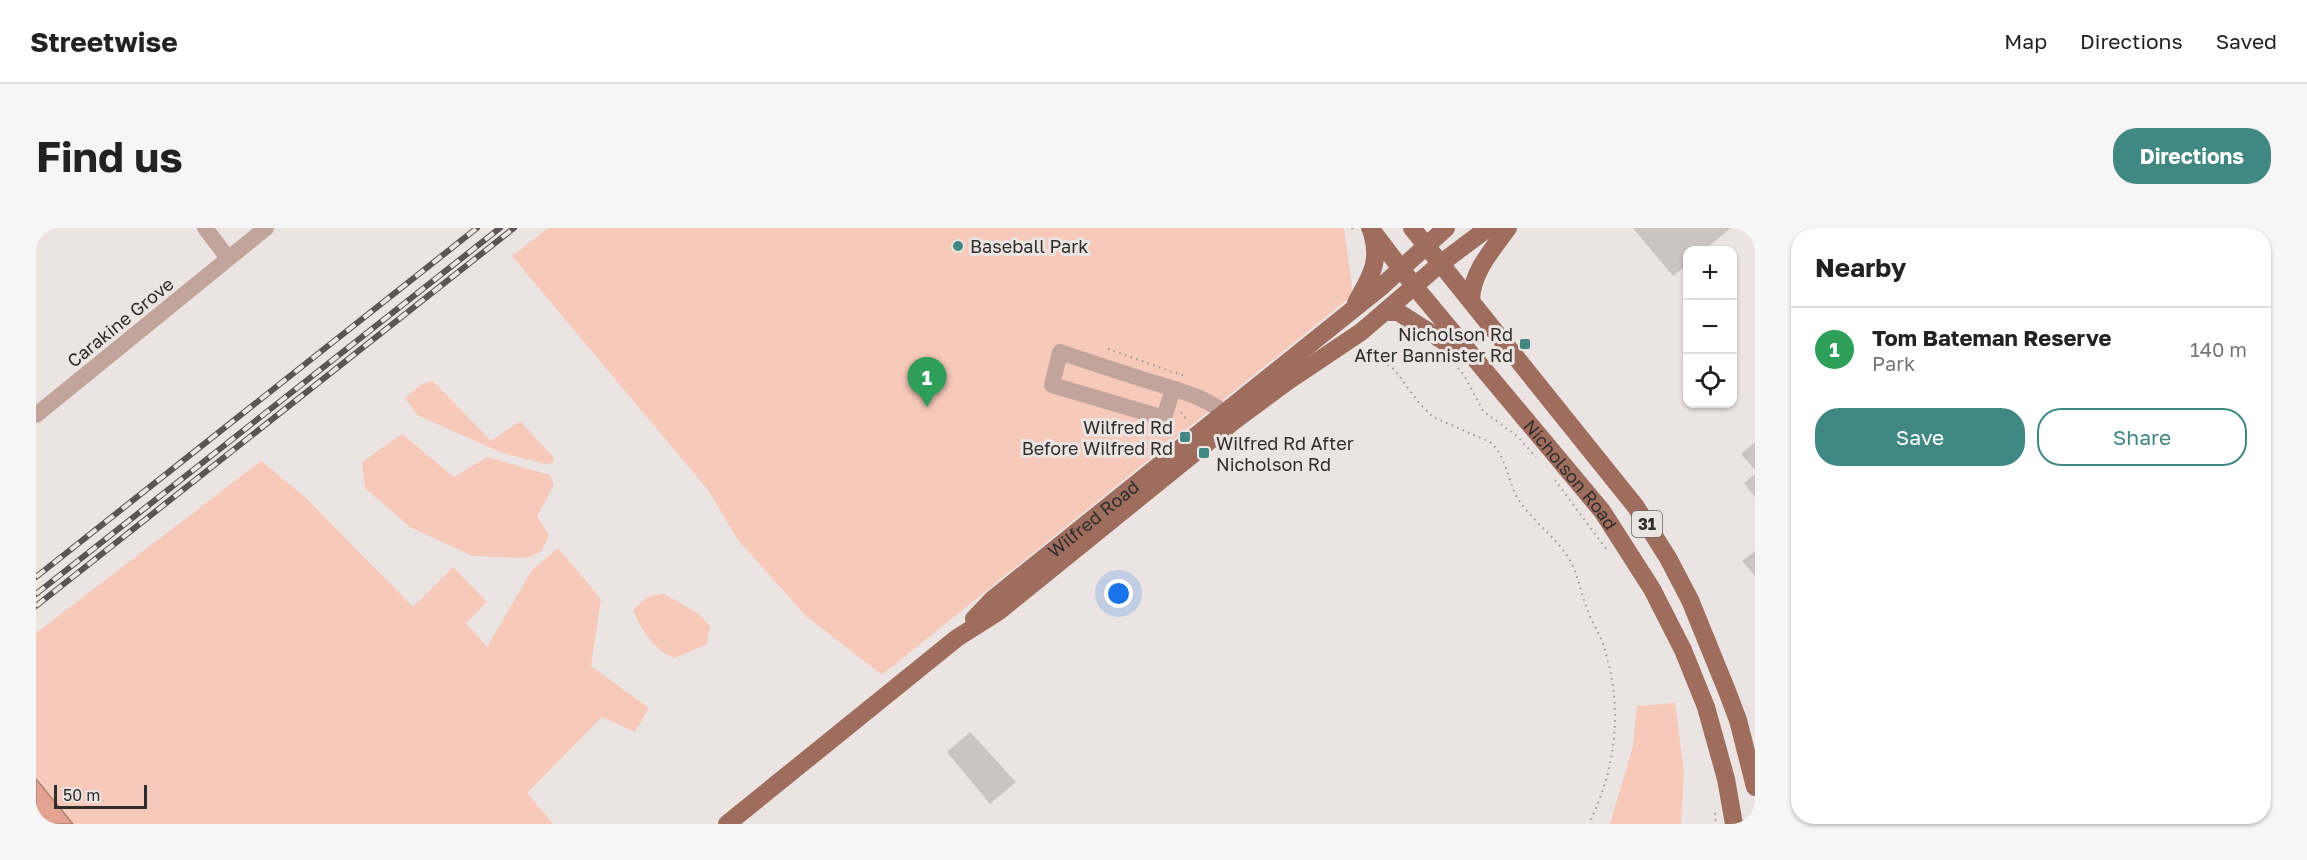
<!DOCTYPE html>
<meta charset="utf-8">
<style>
body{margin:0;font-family:"Golos Text",sans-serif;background:#f6f6f6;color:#222}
.controls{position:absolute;right:18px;top:18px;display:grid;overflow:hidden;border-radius:12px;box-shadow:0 2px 4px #0004}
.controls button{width:54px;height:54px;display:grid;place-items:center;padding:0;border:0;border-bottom:2px solid #e0e0e0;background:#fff;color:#222;font:30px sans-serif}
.scale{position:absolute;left:18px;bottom:15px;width:93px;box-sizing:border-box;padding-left:6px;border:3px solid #302e2d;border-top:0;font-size:16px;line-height:21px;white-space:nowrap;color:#302e2d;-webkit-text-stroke:4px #ebe4e2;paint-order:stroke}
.you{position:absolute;left:1083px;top:366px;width:21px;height:21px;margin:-15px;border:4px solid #fff;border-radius:50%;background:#1a73e8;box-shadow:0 0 0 9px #1a73e833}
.badge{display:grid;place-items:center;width:39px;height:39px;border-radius:50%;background:#418882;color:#fff;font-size:20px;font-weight:700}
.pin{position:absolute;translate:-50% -50px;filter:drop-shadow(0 2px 3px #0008)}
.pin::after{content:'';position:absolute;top:32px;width:21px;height:18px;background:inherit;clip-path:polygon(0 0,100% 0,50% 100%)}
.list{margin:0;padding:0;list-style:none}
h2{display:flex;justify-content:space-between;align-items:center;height:78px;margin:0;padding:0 24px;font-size:26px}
h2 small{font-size:20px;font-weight:400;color:#767676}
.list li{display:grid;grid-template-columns:39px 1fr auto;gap:18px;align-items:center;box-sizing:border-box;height:84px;padding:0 24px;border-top:2px solid #e0e0e0}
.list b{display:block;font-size:22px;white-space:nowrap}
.list p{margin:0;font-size:20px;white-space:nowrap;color:#767676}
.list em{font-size:20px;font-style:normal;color:#767676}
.actions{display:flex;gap:12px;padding:18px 24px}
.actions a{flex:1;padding:14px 0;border:2px solid #418882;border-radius:24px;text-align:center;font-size:21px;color:#418882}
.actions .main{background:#418882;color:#fff}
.icon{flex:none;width:33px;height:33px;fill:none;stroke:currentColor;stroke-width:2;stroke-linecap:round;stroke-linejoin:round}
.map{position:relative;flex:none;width:1719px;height:596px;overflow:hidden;border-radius:24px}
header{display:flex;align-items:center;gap:36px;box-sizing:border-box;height:84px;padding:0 30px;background:#fff;border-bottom:2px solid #e0e0e0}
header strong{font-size:28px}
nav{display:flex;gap:33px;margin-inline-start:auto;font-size:21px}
.intro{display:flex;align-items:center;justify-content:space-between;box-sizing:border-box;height:144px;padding:0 36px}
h1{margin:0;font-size:42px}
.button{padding:15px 27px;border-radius:24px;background:#418882;color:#fff;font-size:21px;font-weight:700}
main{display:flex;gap:36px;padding:0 36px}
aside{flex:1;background:#fff;border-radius:24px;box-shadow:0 2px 4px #0004}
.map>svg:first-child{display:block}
.green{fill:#f6c9bb}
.water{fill:#e2a390;stroke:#ad8072;stroke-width:1.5}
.building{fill:#cbc4c2}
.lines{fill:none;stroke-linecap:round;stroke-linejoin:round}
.path{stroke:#9b9695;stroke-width:2;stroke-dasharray:1.5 4.5;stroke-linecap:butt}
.minor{stroke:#c1a49c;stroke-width:16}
.major{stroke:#9e6d5d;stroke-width:18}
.rail-casing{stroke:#595655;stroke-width:6}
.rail{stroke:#ebe4e2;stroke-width:4;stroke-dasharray:11;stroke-linecap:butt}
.poi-dot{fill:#418882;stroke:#ebe4e2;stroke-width:2}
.labels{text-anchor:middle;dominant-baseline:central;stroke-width:6;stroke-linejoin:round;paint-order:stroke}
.shield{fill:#ebe4e2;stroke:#686563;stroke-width:1.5}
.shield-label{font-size:16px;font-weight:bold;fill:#302e2d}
.poi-label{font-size:18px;fill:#302e2d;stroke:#ebe4e2;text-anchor:start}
.street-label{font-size:18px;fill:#302e2d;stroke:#ebe4e2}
</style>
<header>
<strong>Streetwise</strong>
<nav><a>Map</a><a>Directions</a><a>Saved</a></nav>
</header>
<div class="intro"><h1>Find us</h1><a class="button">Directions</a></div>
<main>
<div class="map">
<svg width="1719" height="596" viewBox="0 0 1719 596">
<rect width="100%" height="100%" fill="#ebe4e2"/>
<path class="green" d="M512 0H1308L1317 67 846 447 771 389 702 312 672 262 476 28Z
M397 153 455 213 484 193 518 230 517 235 510 236 466 225 381 187 369 170 386 156Z
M366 206 418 249 451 229 514 247 518 257 501 288 513 307 505 324 489 330 437 328 374 299 329 260 326 234Z
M225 233 268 268 377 379 417 339 451 374 430 395 451 419 496 342 522 320 565 371 555 438 613 480 599 504 566 489 491 565 517 596H0V405Z
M628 366 663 386 674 398 671 416 639 430C618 423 605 401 597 382L612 368Z
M1639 475 1648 545 1645 596H1574L1597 518 1601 478Z"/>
<path class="water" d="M0 551 37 596H0Z"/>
<path class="building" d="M1597 0H1695L1668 22H1652V36L1637 48Z
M1719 214V242L1705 226Z
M1719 246V269L1708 255Z
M1719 323V348L1706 333Z
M934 504 980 554 954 576 911 524Z"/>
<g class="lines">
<path class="path" d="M1316 0 1319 5
M1072 121 1148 148
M1326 121 1358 141 1383 175 1397 189 1454 214C1472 229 1471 255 1484 274 1498 294 1519 309 1532 329 1542 345 1544 363 1551 381 1556 395 1565 407 1569 422 1587 484 1580 539 1553 596
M1422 140 1428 147 1447 183 1482 209 1500 229
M1145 184 1152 194
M1519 252 1571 322
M1679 585 1680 596"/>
<path class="minor" d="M169 0 192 30
M1137 161 1128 190 1016 157 1024 124C1053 134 1081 143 1109 152 1141 162 1174 169 1198 193
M0 187 230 0"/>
<g class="major">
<path id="s1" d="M1334 0 1379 59 1566 283 1616 361 1647 422 1670 479 1690 551 1698 596"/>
<path d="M1376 0 1600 279 1632 330 1654 372 1691 463 1702 492 1719 559"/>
<path d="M1435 72C1436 44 1456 22 1472 0"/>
<path d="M1320 75C1334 49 1345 35 1336 5"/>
<path d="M1350 84H1362L1426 125"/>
<path id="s2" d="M938 391 957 371 1345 59 1410 0"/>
<path d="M691 596 921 410 962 384 1198 193 1252 153 1325 104 1404 36 1452 0"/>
</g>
<defs>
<path id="rail" d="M0 349 441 0
M0 366 464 0
M0 378 478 0"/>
</defs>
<use href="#rail" class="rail-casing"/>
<use href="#rail" class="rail"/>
</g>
<g class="poi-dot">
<circle cx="922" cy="18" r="6"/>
<rect x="1483" y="110" width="12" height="12" rx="3"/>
<rect x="1143" y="203" width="12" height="12" rx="3"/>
<rect x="1162" y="219" width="12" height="12" rx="3"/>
</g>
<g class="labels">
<rect class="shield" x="1596" y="283" width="30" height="26" rx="4.5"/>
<g class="shield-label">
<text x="1611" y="296">31</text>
</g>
<g class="poi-label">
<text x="934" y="18">Baseball Park</text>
<text x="1477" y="106" text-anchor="end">Nicholson Rd<tspan x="1477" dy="21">After Bannister Rd</tspan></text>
<text x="1137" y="199" text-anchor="end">Wilfred Rd<tspan x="1137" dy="21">Before Wilfred Rd</tspan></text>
<text x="1180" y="215">Wilfred Rd After<tspan x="1180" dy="21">Nicholson Rd</tspan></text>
</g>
<g class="street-label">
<text transform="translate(84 94) rotate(-39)">Carakine Grove</text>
<text stroke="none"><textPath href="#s1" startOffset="318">Nicholson Road</textPath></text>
<text stroke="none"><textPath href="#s2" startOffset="156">Wilfred Road</textPath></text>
</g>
</g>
</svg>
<div class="controls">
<button>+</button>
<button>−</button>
<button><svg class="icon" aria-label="locate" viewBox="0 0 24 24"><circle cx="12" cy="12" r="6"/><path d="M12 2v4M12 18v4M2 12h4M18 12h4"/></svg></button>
</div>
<div class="scale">50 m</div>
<div class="you"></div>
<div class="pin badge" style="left:891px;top:179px;background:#2e9e5b">1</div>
</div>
<aside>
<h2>Nearby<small></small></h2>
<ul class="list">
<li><span class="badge" style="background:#2e9e5b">1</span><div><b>Tom Bateman Reserve</b><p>Park</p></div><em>140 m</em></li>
</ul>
<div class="actions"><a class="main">Save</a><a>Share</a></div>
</aside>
</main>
